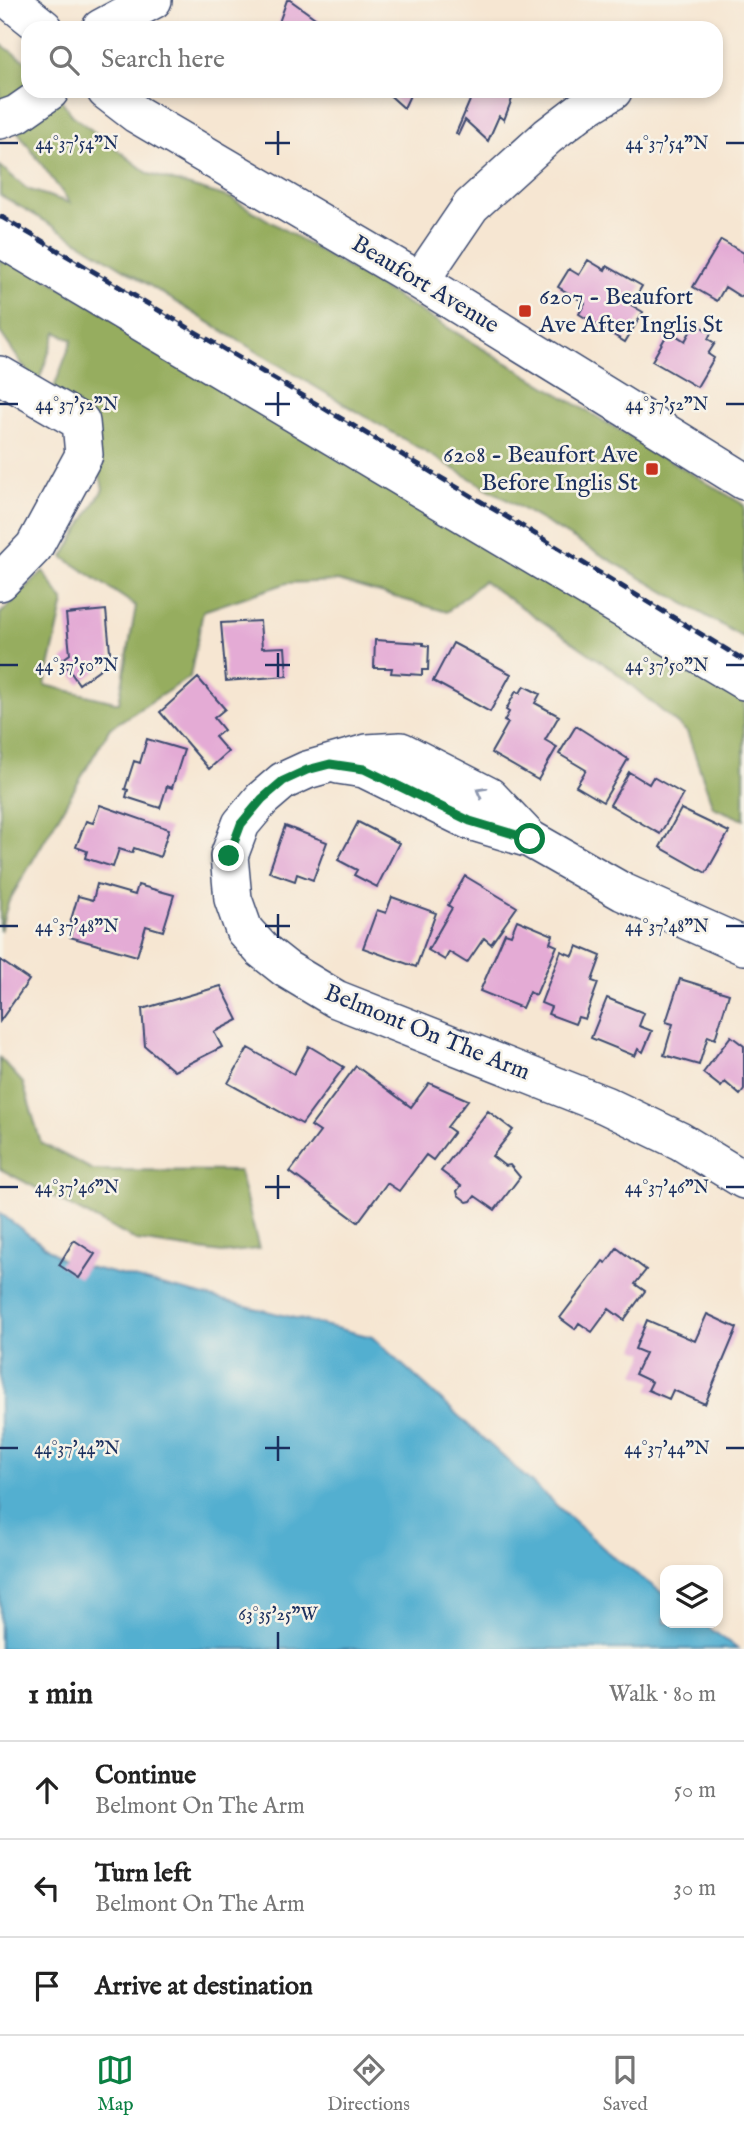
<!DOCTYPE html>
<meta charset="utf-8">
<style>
body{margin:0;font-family:"IM FELL English",serif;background:#f6f6f6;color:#222}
.controls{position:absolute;right:21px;bottom:21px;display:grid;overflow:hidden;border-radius:14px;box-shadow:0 4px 10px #0003}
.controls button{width:63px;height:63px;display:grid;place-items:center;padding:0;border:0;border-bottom:2px solid #e0e0e0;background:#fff;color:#222;font:35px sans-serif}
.stop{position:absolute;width:21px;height:21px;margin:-16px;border:5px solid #0b8043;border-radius:50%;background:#fff}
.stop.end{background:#0b8043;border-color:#fff;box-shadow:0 2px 7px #0008}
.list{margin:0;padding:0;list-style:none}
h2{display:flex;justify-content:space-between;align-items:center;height:91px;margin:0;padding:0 28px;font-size:30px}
h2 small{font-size:23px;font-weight:400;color:#767676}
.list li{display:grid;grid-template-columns:46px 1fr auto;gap:21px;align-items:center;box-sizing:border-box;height:98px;padding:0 28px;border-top:2px solid #e0e0e0}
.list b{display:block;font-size:26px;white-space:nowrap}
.list p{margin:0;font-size:23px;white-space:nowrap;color:#767676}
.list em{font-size:23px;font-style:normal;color:#767676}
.icon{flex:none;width:38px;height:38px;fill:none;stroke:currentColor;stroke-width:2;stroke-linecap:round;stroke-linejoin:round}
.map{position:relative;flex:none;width:744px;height:1649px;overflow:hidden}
.search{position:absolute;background:#fff;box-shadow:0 4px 10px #0003;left:21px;right:21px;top:21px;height:77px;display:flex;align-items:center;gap:18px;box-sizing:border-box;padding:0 24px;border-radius:21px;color:#767676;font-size:26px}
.sheet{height:385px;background:#fff}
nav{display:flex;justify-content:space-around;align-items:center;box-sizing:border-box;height:98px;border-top:2px solid #e0e0e0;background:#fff;font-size:19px;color:#767676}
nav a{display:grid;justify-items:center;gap:4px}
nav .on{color:#0b8043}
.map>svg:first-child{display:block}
.forest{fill:#96ad5f;stroke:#586e5e;stroke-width:2}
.water{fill:#52afd0;stroke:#366f97;stroke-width:2}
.building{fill:#e4abd5}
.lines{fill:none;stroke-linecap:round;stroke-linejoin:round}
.minor-casing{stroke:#3c4a6f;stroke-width:40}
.minor{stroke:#fff;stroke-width:37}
.rail{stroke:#1b2f5e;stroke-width:5;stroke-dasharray:10 5;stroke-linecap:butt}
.oneway{stroke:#8d97ae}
.route{stroke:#0b8043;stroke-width:9}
.ticks{fill:none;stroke:#1b2f5e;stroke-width:2.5}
.poi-dot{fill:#c8321e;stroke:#f7f3e8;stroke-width:2.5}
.labels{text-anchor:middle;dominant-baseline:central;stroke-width:5;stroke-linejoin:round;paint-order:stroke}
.street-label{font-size:24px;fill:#1b2f5e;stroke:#f7f3e8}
.poi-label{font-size:24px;fill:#1b2f5e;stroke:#f7f3e8;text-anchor:start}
.ticks-label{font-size:18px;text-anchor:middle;fill:#1b2f5e;stroke:#f7f3e8;stroke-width:5;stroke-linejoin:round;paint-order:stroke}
</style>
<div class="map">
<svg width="744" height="1649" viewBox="0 0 744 1649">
<rect width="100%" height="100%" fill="#f7f3e8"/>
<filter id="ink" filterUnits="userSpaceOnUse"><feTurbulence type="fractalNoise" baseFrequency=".0143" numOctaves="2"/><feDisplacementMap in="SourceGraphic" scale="14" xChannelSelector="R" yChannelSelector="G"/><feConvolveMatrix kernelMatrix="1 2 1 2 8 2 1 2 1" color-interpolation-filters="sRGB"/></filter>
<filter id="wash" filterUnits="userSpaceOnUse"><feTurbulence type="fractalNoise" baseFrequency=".00686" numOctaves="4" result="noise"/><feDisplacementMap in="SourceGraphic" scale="28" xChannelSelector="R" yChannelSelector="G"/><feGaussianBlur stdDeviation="1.57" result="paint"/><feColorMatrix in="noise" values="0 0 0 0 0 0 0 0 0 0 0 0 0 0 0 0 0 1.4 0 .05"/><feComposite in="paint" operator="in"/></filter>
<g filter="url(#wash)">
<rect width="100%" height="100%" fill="#f6e6d2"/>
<path class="forest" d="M2 45 28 63V91H55L72 115 149 174 231 198 741 503 744 506V638C574 539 404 441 236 339 157 291 80 240 0 195V166L27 189 70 203 15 128 0 124V46Z
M0 250 744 698V820L713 807 687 732 612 669 483 581 447 612 338 581 287 583 203 611 190 677 110 728 8 903 0 931V614L43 571 64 602 45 685 119 703 136 606 63 557 103 489 86 413 52 393 72 340 56 332 37 386 0 332Z
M0 1058 23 1083 41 1143 93 1170 239 1171 259 1249 222 1253 137 1241 0 1169Z"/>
<path class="water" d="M0 1213 64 1261 372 1337 612 1556 665 1595V1623H702L738 1649H0Z"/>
<g id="blocks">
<path class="building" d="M287 0H290L329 28H277Z
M385 91H412L404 108Z
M474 91H515L504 120 499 116 488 141 465 120 458 135 456 133Z
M721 240 744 253V292L741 297 725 287 717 301 693 287Z
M588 260 605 270 607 266 642 286 631 305 643 312 625 342 579 314 585 303 558 287 569 269 579 275Z
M695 323 711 333 708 339 715 343 708 354 714 358 697 387 652 361 669 331 685 341Z
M106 610 111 661 79 684 62 660 70 654 66 614Z
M260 621 262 648 285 647 287 676 226 681 221 623Z
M375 640 423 643V645L429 646 428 670H422V675L391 673 392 668H374Z
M453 643 511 674 490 712 433 681Z
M198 678 225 709 214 718 224 730 215 737 228 752 209 769 160 712Z
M524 686 540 694 535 703 559 716 545 740 557 747 538 780 491 753 508 723 504 721 509 712 506 710 516 691 520 693Z
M576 726 628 759 603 802 576 786 586 770 559 754Z
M147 739 184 750 172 788 167 786 160 808 126 797 128 790 125 789 134 761 140 763Z
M629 772 649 784 653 777 683 794 660 834 610 805Z
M100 805 169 829 160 857 134 848 132 853 119 849 113 867 85 858 87 851 76 847 86 821 93 823Z
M681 809 729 832 706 873 660 847Z
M358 822 399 843 377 887 354 875 357 870 338 860Z
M285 826 327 842 313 880 297 874 295 881 269 872Z
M465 876 517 907 491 944 484 938 467 963 449 952 445 960 428 950 452 908 448 905Z
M97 884 135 895 138 885 174 895 163 931 146 926 137 956 70 937 74 925 70 923 78 896 93 900Z
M392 897 436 913 416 967 363 948 377 910 386 913Z
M517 920 553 935 550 943 557 946 536 995 529 992 522 1008 480 991 505 933 511 935Z
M577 946 601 956 592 981 598 983 585 1019 578 1017 575 1024 548 1014 551 1007 541 1003 561 951 573 956Z
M0 960 29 980 0 1021Z
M680 979 729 994 715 1039 708 1036 699 1065 664 1055 673 1024 666 1022Z
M221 986 238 1020 214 1032 222 1047 174 1071 145 1046 142 1009Z
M607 998 644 1013 639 1026 652 1031 643 1052 638 1049 635 1056 591 1038Z
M731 1036 744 1046V1090L740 1095 725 1082 721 1087 703 1073Z
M309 1046 344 1067 302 1124 228 1083 248 1048 294 1074Z
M356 1066 411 1107 429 1083 468 1100 447 1127 454 1132 433 1160 426 1155 399 1191 387 1183 358 1222 290 1172 320 1132 311 1126Z
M488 1111 513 1130 492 1156 505 1166 510 1165 520 1177 495 1210 475 1196 471 1201 467 1202 458 1195 457 1191 461 1186 441 1171Z
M74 1240 95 1254 79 1278 59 1265Z
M617 1248 646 1270 635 1284 645 1291 624 1320 609 1309 592 1332 579 1323 575 1329 560 1318 603 1261 606 1263Z
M707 1314 737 1328 705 1404 673 1390 669 1399 648 1390 652 1382 635 1374 645 1353 635 1349 647 1320 695 1341Z"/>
</g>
</g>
<g filter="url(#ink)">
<use href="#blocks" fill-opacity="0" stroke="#3c4a6f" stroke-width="2"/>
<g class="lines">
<defs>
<path id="minor" d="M9 0 44 28
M101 28 153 0
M106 91 136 114 420 281 744 481
M0 120 17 114 50 91
M0 238 744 681
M420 281 471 206 548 136 582 110 613 91
M0 375 81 422 84 455 34 547 0 582
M338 765 364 769 470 821 530 839 623 892 744 946
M530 839 489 796 401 751 367 753 307 770 283 781 262 799 241 824 229 856 233 899 244 930 262 950 286 969 336 999 605 1105 680 1141 744 1180"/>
</defs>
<use href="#minor" class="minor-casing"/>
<use href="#minor" class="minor"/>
<path class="rail" d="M0 216 512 520 744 660"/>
</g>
<defs><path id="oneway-chevron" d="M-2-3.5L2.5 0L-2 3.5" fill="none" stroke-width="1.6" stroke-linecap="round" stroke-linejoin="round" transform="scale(1.75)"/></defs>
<use class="oneway" href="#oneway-chevron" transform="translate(481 792) rotate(-151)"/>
</g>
<g class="lines" filter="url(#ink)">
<path class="route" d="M229 856 241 824 262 799 283 781 307 770 330 764 364 769 470 821 530 839"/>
</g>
<path class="ticks" d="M278 131V155M0 143H18M265 143H290M726 143H744M278 392V416M0 404H18M265 404H290M726 404H744M278 653V677M0 665H18M265 665H290M726 665H744M278 914V938M0 926H18M265 926H290M726 926H744M278 1175V1199M0 1187H18M265 1187H290M726 1187H744M278 1436V1461M0 1448H18M265 1448H290M726 1448H744M278 1632V1649"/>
<g class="poi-dot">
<rect x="518" y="304" width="14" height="14" rx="3.5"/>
<rect x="645" y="462" width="14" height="14" rx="3.5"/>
</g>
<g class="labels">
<g class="street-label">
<text transform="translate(425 285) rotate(31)">Beaufort Avenue</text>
<text transform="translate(427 1033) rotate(22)">Belmont On The Arm</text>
</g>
<g class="poi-label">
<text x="539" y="297">6207 - Beaufort<tspan x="539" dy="28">Ave After Inglis St</tspan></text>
<text x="638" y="455" text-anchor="end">6208 - Beaufort Ave<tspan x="638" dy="28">Before Inglis St</tspan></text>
</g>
</g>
<g class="ticks-label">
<text x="77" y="149">44°37'54"N</text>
<text x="667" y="149">44°37'54"N</text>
<text x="77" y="410">44°37'52"N</text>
<text x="667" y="410">44°37'52"N</text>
<text x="77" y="671">44°37'50"N</text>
<text x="667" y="671">44°37'50"N</text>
<text x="77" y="932">44°37'48"N</text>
<text x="667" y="932">44°37'48"N</text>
<text x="77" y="1193">44°37'46"N</text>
<text x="667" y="1193">44°37'46"N</text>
<text x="77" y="1454">44°37'44"N</text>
<text x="667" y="1454">44°37'44"N</text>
<text x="278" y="1620">63°35'25"W</text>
</g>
</svg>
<div class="controls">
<button><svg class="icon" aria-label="layers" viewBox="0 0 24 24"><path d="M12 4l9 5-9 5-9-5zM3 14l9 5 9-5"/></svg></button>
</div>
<div class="stop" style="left:530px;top:839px"></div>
<div class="stop end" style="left:229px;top:856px"></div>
<div class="search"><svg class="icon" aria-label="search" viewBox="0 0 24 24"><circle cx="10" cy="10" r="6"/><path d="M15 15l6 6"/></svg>Search here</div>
</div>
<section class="sheet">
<h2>1 min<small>Walk · 80 m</small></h2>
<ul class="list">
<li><svg class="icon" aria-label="ahead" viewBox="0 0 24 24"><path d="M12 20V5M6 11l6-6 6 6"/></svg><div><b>Continue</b><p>Belmont On The Arm</p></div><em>50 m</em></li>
<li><svg class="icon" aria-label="left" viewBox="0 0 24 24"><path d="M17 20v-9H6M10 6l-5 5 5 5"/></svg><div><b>Turn left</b><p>Belmont On The Arm</p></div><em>30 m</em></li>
<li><svg class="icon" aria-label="arrive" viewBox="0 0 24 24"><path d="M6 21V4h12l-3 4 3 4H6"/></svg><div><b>Arrive at destination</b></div></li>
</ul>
</section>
<nav>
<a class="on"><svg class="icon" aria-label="map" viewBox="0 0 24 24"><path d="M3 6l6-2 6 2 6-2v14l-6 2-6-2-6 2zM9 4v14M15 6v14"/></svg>Map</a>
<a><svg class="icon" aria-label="directions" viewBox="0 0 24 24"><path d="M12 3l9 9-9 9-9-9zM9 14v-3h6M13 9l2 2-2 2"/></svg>Directions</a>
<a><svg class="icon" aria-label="saved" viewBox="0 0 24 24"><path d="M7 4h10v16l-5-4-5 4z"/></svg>Saved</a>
</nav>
